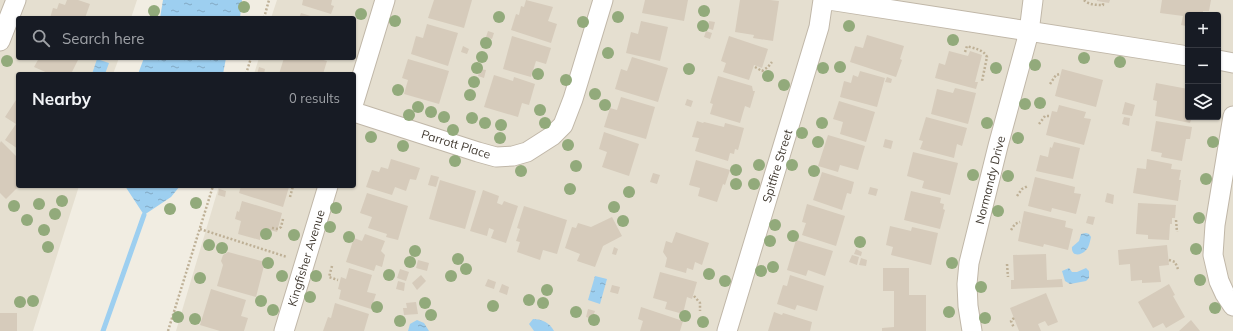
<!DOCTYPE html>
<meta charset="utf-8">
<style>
body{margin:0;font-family:Mulish,sans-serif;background:#242831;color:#f1f3f6}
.controls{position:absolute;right:12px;top:12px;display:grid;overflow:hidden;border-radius:4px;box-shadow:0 1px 3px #0004}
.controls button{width:36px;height:36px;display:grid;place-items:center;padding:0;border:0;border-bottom:1px solid #363941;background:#171b24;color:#f1f3f6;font:20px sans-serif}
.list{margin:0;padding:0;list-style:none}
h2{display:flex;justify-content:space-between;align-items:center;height:52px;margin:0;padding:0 16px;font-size:17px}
h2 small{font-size:13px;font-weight:400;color:#9ea1a6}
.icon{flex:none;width:22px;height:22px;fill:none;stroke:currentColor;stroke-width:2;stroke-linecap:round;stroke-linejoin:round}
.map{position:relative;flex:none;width:1233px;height:331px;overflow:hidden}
.search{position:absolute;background:#171b24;box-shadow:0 1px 3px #0004;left:16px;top:16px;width:340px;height:44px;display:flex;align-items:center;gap:10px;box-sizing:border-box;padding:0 14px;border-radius:4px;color:#9ea1a6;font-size:15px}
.panel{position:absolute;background:#171b24;box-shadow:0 1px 3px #0004;left:16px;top:72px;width:340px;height:116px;border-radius:4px}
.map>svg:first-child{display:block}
.residential{fill:#e5dfd0;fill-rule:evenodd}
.water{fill:url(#water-ripples)}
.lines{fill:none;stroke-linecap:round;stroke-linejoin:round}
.stream{stroke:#9dcff0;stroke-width:5}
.building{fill:#d6cbbb}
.minor-casing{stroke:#c0b7a8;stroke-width:21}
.path{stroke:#beb096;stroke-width:2.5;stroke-dasharray:2 2;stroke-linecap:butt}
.minor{stroke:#fff;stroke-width:19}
.tree{fill:#92aa7b}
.labels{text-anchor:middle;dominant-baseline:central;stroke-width:3;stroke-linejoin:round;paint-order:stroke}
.street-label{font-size:12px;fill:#433c33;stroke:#fff}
</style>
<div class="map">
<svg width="1233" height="331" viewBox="0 0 1233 331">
<defs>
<pattern id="water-ripples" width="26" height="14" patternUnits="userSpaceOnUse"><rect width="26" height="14" fill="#9dcff0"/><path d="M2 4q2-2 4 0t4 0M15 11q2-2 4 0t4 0" fill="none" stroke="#82a9c3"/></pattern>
</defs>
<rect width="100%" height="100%" fill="#f1ede2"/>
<path class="residential" d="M0 0H137L131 18H18V58H119L113 74H18V186H79L33 331H0Z
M277 0H1233V331H176L219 186H354V74H254L259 58H354V18H271ZM1188 15H1218V117H1188Z"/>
<path class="water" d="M163 0H242L240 18H160Z
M144 58H226L223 74H138Z
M97 59 109 63 105 74H92Z
M125 186H180L171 197 144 215Z
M1086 233 1089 234 1091 237C1090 241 1089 248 1086 250 1081 256 1071 257 1072 247L1079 241 1081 234Z
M1069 268 1072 272H1077L1086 268 1089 271V278L1086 281 1070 284 1065 281 1062 271Z
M595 276 607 279 600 304 588 300Z
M533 319C542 319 550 323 554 331H534L529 324Z
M417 320 424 323 429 331H408L410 324Z"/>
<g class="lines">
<path class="stream" d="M103 331 144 215"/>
</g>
<path class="building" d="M67 0H78L90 4 85 18H50L53 8 57 9 59 3 65 5Z
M303 0H332L331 5 334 6 331 14 302 5Z
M434 0H472L464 28 428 18Z
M526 0 553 7 548 21 557 24 551 43 511 30 516 14 519 15 521 6 524 7Z
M645 0H688L684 21 642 13Z
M740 0H770L779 1 773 41 753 38 754 35 735 32Z
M1097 0H1110L1109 3 1097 1Z
M1162 0H1211L1209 11H1203V15H1188L1186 26 1181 25 1183 16 1160 13Z
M301 13 317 18H299Z
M641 21 668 27 660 61 626 53 631 32 638 34Z
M709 21 715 22 713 30 707 28Z
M427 24 458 33 448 66 411 54 416 36 423 38Z
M488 31 494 33 492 39 486 37Z
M706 31 712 33 710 39 704 37Z
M867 35 904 46 900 59 902 60 896 77 850 62 855 46 863 48Z
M512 36 551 48 546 64 536 61 531 77 503 69Z
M729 36 768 49 762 68 754 65 749 80 723 72 726 63 721 61Z
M463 46 469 49 467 54 461 52Z
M949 51 968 56 970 51 982 55 975 82H978L976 89 935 78 939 63 945 65Z
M632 57 668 68 658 102 615 89 621 69 627 71Z
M39 58H79L71 74H50L34 67Z
M284 58H316L327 61 323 74H279Z
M408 59 449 71 439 104 404 94 408 80 402 78Z
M259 67 265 69 264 74H257Z
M480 69 486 70 484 78 478 76Z
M1062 69 1103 80 1096 107 1055 96Z
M860 71 885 78 877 107 840 97 844 81 851 83 853 75 858 77Z
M494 75 513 81 514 77 535 84 529 105 522 103 518 117 484 107Z
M718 76 752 86 753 91H755L750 108 745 106 740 123 710 114 713 104 710 103Z
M887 77 892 79 891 83 885 82Z
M1156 83 1188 89V117H1192L1190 123 1155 116 1157 101 1153 100Z
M955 88 976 93 968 124 931 114 937 89 953 93Z
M621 97 655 107 646 139 604 127 610 108 617 110Z
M687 99 693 101 691 107 685 105Z
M16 100 18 101V149L5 140 16 124 5 117Z
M839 101 875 112 866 142 840 134 843 122 833 119Z
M1125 102 1135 105 1132 116 1122 114Z
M1059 105 1086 112 1084 118 1091 119 1084 145 1046 135 1052 111 1057 112Z
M926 117 967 128 962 146 957 144 954 158 920 149 923 141 919 140Z
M1124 117 1130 118 1129 126 1122 124Z
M697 121 703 123 704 122 724 127 725 123 744 128 738 150 735 149 734 154 730 153 728 161 695 151 699 138 692 137Z
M1156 121 1192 127 1190 139H1186L1182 161 1161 157 1162 153 1151 151Z
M604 132 639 144 629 176 602 167 607 152 599 149Z
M828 135 865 146 858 170 840 165 838 172 818 166Z
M885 139 893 141 891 149 883 147Z
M1 141 18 158V187L6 199 0 193V143Z
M1054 142 1080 148 1073 179 1036 171 1040 155 1048 157 1050 147 1052 148Z
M913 152 958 163 950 195 922 188 924 181 907 176Z
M391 159 420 168 416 180 410 179 406 191 395 187 392 195 366 187 372 170 379 172 381 167 388 169Z
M1147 159 1172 164 1171 169 1181 170 1179 180H1181L1178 201 1133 193 1137 168 1146 169Z
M696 160 730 170 725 185 723 184 717 202 698 196 700 188 689 185Z
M822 172 854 182 851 194 847 193 842 210 813 200Z
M653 173 660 175 657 184 650 182Z
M431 175 439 177 436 187 428 185Z
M1035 177 1075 187 1074 193 1081 194 1076 214 1052 208 1051 212 1028 206Z
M440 180 476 191 465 229 429 219Z
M241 186H286L289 187 283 207 239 193Z
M870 187 878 189 876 196 868 194Z
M219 189 226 191 225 197 218 195Z
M483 190 499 196 497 203 502 205 504 201 518 206 506 243 491 238 494 230 489 228 487 236 470 231Z
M911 191 941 198 940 203 944 204 943 209 945 210 940 229 904 220Z
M367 193 408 206 398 240 386 237 387 234 368 228 372 217 360 213Z
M1107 193 1114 195 1113 204 1105 202Z
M242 201 282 213 277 232 266 229 264 234H261L260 240 238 234 241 221 235 219 237 211 239 212Z
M1138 203 1176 205 1175 218H1172V224H1170L1169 240 1148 239V235L1136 234Z
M807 204 845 216 836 246 802 235 806 223 802 222Z
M524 206 567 220 557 254 543 250 540 260 517 252 520 242 516 241 520 229 517 228Z
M1024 211 1066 221 1065 227 1073 229 1068 250 1044 244 1043 247 1018 241Z
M1088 216 1095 217 1093 225 1086 223Z
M612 217 622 236 603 246 595 267 577 261 580 254 565 248 572 227 576 228 578 223 591 227Z
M890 226 911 231 912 227 938 233 931 265 891 255 893 247 886 245Z
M676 232 709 243 702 265 695 262 693 270 687 268 686 273 665 267 667 258 663 252 666 241 672 243Z
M365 234 385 241 381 251 385 255 382 267 376 265 374 271 346 262 354 238 362 241Z
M796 240 833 251 825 276 808 270 806 276 787 270Z
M1167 245 1169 265 1159 266 1161 282 1142 283V280L1131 281 1130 264 1119 265 1118 250Z
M614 247 618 249 616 255 612 254Z
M856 249 862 252 861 256 854 254Z
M228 252 265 262 256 297 217 286 223 265 221 261 223 255Z
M1046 254 1047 280 1062 279 1063 287 1011 289V280H1014L1013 255Z
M852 255 859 257 857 265 849 262Z
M861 258 867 260 866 266 859 265Z
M418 260 429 263 427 271 416 268Z
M349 268 372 275 367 292 376 294 371 309 339 299 341 290 338 289 341 277 346 279Z
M883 268H909V295H926V331H882V328L894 327V291H883Z
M400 269 409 272 406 281 397 278Z
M660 272 697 282 692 299 687 297 683 314 665 309 667 302 653 298Z
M421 275 426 281 417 290 412 283Z
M790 275 824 286 817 311 797 305 795 310 777 304 783 285 787 286Z
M488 279 496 282 494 289 485 286Z
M398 281 405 283 404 291 396 289Z
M502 284 509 287 507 295 499 292Z
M1169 284 1175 295 1173 296 1185 317 1166 328 1163 323 1153 328 1138 302Z
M612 285 620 287 618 294 610 292Z
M211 289 246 300 241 316 248 318 244 331H220L200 325Z
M1046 293 1058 322 1048 326 1045 321 1038 324 1041 331H1019L1010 308Z
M416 302 418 314 404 315 403 308H407L406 303Z
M335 303 369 314 364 331H323L328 317 331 318Z
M641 307 683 321 680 331H640L643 321 638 319Z
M588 309 595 311 592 319 586 317Z
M774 312 782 315 783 313 812 322 810 331H768Z
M0 313H17V331H0Z
M1191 320 1200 331H1179Z"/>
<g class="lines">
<defs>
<path id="minor" d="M829 0 1188 56
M0 41 16 0
M1218 60 1233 63
M354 102 385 0
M354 112 478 152 496 157 513 156 527 152 552 136 563 125 573 99 603 0
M1233 116 1215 225 1213 255 1219 281 1225 294 1233 306
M284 331 328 186
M727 331 819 27 823 0
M972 331 968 306 967 284 969 263 998 146 1029 32 1033 0"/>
</defs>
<use href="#minor" class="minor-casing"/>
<path class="path" d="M1084 0C1089 5 1096 5 1103 5V3
M264 18 269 0
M965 52 967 46C975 49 983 49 987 57L982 81
M755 67 762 71 768 67 772 62
M246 74 251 58
M1050 84 1056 75 1060 74
M1039 124 1045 116H1050
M1017 196 1022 189 1028 186
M290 197 293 186
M1176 220 1177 232
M272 228 278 229 281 227 283 219
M200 229 287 257
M1011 230 1015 224 1020 222
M1169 260 1175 262 1178 269
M1007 264 1008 277
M332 266 329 277 338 280
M694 296 700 303V311
M1014 318 1011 321 1014 328
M168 331 213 186"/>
<use href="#minor" class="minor"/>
</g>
<g class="tree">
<circle cx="244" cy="7" r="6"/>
<circle cx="154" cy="11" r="6"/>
<circle cx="704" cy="11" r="6"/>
<circle cx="361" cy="14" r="6"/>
<circle cx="499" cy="17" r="6"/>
<circle cx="618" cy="17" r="6"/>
<circle cx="395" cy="21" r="6"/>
<circle cx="583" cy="22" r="6"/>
<circle cx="703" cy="26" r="6"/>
<circle cx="849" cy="26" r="6"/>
<circle cx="953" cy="40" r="6"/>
<circle cx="486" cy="43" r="6"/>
<circle cx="608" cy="53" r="6"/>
<circle cx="482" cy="57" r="6"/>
<circle cx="1084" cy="58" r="6"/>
<circle cx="7" cy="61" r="6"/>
<circle cx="1120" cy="62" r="6"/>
<circle cx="1035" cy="65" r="6"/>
<circle cx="840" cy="67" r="6"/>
<circle cx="477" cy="68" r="6"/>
<circle cx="823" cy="68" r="6"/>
<circle cx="996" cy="68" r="6"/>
<circle cx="689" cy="69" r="6"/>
<circle cx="538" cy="74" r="6"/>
<circle cx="768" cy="76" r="6"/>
<circle cx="566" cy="80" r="6"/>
<circle cx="474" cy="82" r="6"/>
<circle cx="784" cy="85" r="6"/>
<circle cx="398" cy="90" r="6"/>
<circle cx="595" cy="94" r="6"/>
<circle cx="470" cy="95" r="6"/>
<circle cx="1040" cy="103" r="6"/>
<circle cx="1025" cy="104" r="6"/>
<circle cx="605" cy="105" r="6"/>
<circle cx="418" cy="107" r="6"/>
<circle cx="540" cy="110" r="6"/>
<circle cx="431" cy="112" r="6"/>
<circle cx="409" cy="115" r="6"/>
<circle cx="444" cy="117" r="6"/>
<circle cx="472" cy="118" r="6"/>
<circle cx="485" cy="123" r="6"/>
<circle cx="545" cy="123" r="6"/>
<circle cx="822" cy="123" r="6"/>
<circle cx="987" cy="123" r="6"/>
<circle cx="501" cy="125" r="6"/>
<circle cx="453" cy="130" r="6"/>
<circle cx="802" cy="133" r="6"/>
<circle cx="371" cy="137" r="6"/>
<circle cx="500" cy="138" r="6"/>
<circle cx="1018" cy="138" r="6"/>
<circle cx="818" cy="142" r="6"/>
<circle cx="1213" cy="142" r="6"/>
<circle cx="568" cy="145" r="6"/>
<circle cx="403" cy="146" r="6"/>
<circle cx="455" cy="161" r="6"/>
<circle cx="759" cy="165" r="6"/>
<circle cx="792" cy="165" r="6"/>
<circle cx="576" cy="166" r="6"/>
<circle cx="736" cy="170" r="6"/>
<circle cx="521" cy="171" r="6"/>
<circle cx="814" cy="171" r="6"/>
<circle cx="973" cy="175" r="6"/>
<circle cx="1008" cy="176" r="6"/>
<circle cx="1206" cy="179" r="6"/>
<circle cx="736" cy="184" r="6"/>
<circle cx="754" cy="184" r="6"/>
<circle cx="570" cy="189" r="6"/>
<circle cx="629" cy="192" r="6"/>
<circle cx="62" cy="201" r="6"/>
<circle cx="196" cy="203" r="6"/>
<circle cx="39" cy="204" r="6"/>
<circle cx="14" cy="206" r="6"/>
<circle cx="614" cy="207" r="6"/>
<circle cx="336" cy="208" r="6"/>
<circle cx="170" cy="209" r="6"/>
<circle cx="998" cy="211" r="6"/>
<circle cx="55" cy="214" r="6"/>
<circle cx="1199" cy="218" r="6"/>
<circle cx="27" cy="220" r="6"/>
<circle cx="623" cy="221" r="6"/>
<circle cx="775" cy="225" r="6"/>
<circle cx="330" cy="227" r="6"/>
<circle cx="44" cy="230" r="6"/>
<circle cx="266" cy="234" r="6"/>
<circle cx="294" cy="235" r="6"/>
<circle cx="793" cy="236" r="6"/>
<circle cx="349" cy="237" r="6"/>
<circle cx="770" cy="241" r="6"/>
<circle cx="860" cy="242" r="6"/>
<circle cx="209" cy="245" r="6"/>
<circle cx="48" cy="247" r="6"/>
<circle cx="222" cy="248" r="6"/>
<circle cx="1196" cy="249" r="6"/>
<circle cx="415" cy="251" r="6"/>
<circle cx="458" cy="259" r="6"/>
<circle cx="410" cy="262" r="6"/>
<circle cx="268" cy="263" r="6"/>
<circle cx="952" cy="263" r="6"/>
<circle cx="773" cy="267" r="6"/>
<circle cx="466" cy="269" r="6"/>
<circle cx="761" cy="271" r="6"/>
<circle cx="709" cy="274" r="6"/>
<circle cx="389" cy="275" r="6"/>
<circle cx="282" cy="276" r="6"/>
<circle cx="316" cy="276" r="6"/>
<circle cx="451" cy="276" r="6"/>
<circle cx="200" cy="278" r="6"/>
<circle cx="1200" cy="280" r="6"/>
<circle cx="725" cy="281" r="6"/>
<circle cx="981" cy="287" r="6"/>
<circle cx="547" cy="290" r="6"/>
<circle cx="310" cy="297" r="6"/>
<circle cx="529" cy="300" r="6"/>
<circle cx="33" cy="301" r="6"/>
<circle cx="261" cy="301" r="6"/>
<circle cx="20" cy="302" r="6"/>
<circle cx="425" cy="303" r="6"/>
<circle cx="543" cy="303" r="6"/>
<circle cx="493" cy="306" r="6"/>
<circle cx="377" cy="307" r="6"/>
<circle cx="1215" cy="308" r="6"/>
<circle cx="273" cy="310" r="6"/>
<circle cx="576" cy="312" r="6"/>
<circle cx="949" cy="312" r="6"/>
<circle cx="431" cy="315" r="6"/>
<circle cx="685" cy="316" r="6"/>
<circle cx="178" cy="317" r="6"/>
<circle cx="985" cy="318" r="6"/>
<circle cx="195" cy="319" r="6"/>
<circle cx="594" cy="320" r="6"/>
<circle cx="400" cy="321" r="6"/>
<circle cx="703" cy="322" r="6"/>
</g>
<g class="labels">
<g class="street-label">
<text transform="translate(456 144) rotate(17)">Parrott Place</text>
<text transform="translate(777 166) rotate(-73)">Spitfire Street</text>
<text transform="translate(990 180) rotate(-76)">Normandy Drive</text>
<text transform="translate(306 258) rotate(-73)">Kingfisher Avenue</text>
</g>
</g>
</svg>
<div class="controls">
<button>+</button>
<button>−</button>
<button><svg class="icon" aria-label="layers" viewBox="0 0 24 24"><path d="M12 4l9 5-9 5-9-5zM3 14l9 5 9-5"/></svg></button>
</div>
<div class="search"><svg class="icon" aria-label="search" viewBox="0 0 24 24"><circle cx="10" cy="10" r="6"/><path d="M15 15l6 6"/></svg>Search here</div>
<section class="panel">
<h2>Nearby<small>0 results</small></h2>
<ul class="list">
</ul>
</section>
</div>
